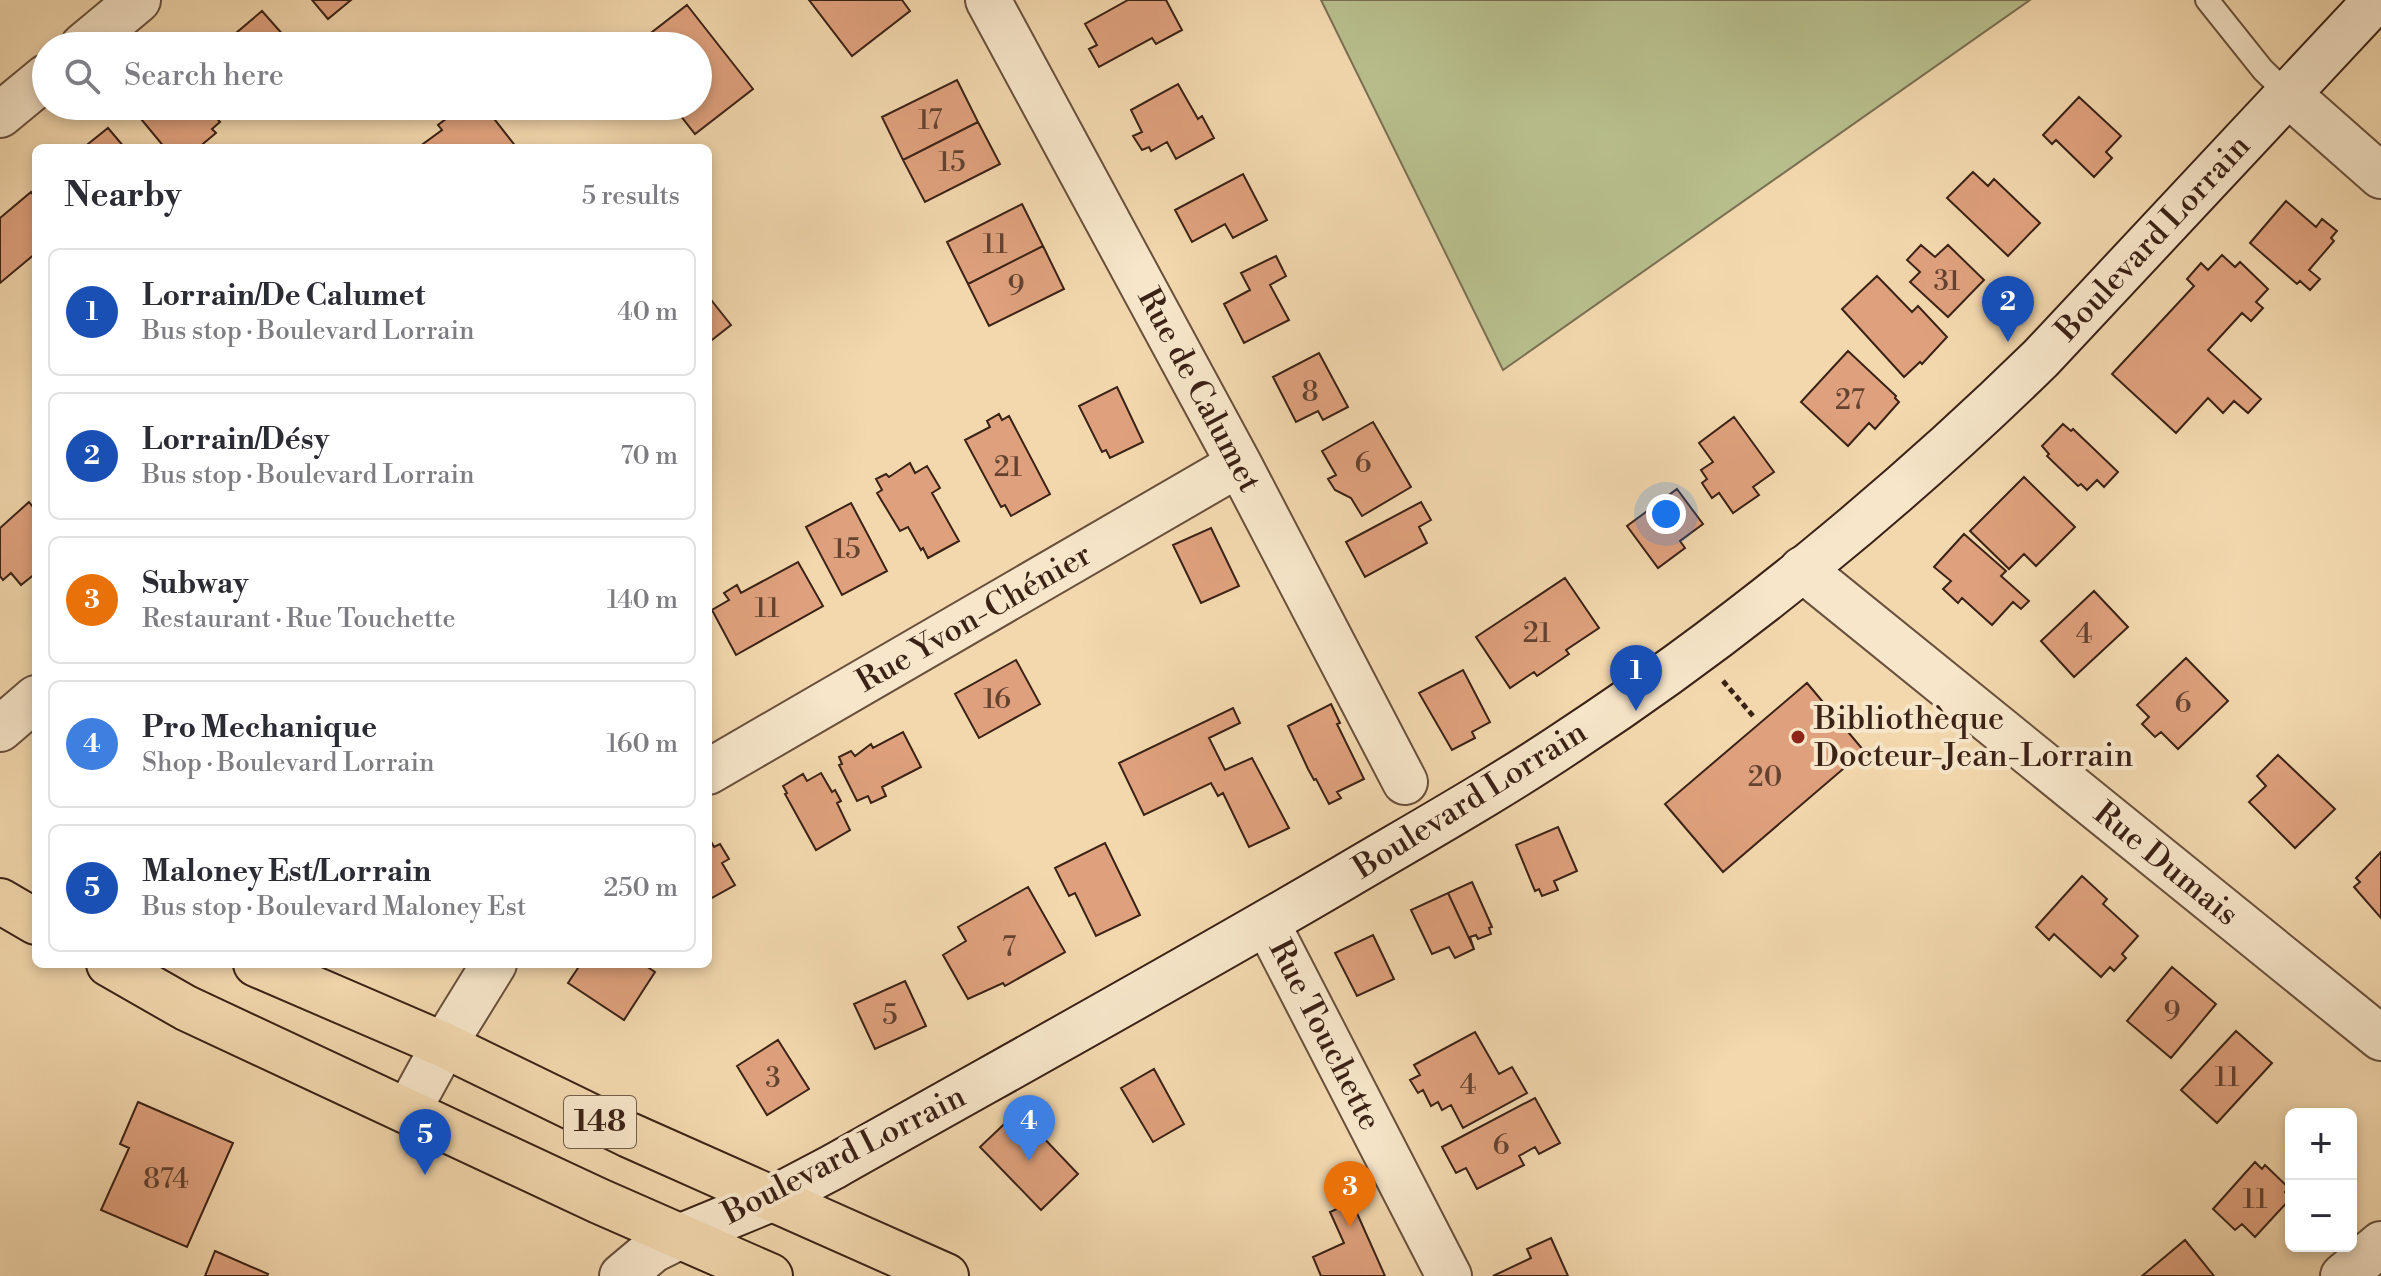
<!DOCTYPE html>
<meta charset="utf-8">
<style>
body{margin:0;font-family:"Libre Bodoni",serif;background:#f2f2f3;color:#2b2b33}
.controls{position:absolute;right:24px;bottom:24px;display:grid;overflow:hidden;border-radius:12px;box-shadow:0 4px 12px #0003}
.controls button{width:72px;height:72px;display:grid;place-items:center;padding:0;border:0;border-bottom:2px solid #e1e1e2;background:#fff;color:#2b2b33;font:40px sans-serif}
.you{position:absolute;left:1666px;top:514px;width:28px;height:28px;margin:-20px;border:6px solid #fff;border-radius:50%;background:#1a73e8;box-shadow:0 0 0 12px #1a73e833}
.badge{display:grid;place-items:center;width:52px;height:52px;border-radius:50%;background:#2563eb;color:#fff;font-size:26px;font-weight:700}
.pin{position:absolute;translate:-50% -66px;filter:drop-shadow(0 2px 4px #0008)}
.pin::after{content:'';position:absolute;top:42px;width:28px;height:24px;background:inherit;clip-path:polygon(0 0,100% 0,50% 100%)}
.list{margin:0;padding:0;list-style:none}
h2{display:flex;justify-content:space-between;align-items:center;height:104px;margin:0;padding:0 32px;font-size:34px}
h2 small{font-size:26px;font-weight:400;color:#7c7c81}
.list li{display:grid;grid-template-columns:52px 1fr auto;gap:24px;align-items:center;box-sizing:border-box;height:128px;margin:0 16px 16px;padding:0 16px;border:2px solid #e1e1e2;border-radius:12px}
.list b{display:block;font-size:30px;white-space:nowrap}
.list p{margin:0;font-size:26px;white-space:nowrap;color:#7c7c81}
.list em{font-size:26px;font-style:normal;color:#7c7c81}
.icon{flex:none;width:44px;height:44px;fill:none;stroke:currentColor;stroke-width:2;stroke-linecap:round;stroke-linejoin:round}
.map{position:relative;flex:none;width:2381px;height:1276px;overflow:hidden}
.search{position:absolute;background:#fff;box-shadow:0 4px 12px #0003;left:32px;top:32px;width:680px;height:88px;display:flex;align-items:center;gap:20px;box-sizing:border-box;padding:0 28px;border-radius:44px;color:#7c7c81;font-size:30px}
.panel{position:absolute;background:#fff;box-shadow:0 4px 12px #0003;left:32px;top:144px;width:680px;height:824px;border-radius:12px}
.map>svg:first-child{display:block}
.green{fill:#b8bf8d;stroke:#7a7052;stroke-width:2}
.building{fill:#dfa17d;stroke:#3b2216;stroke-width:2}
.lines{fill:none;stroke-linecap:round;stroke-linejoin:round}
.service-casing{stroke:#69503c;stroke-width:26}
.minor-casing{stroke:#69503c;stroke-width:48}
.tertiary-casing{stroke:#69503c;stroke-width:48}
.secondary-casing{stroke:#3b2216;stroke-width:48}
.primary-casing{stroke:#3b2216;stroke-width:48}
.path{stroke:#3b2216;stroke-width:5;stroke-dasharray:6 4;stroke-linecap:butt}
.service{stroke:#f7e6ca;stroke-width:22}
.minor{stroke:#f7e6ca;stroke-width:44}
.tertiary{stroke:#f7e6ca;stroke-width:44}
.secondary{stroke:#f7e6ca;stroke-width:44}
.primary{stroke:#f3d8ae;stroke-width:44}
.poi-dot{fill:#8f2418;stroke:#f7e6ca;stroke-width:3}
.labels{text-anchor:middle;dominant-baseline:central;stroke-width:8;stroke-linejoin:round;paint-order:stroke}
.number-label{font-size:28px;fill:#644230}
.shield{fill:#f7e6ca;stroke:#735d4c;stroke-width:2}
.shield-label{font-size:30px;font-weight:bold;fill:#3b2216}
.street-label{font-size:32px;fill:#3b2216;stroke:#f7e6ca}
.poi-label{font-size:32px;fill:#3b2216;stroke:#f7e6ca;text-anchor:start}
</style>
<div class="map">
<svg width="2381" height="1276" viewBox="0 0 2381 1276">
<rect width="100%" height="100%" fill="#f3d8ae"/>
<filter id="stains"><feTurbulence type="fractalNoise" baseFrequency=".0025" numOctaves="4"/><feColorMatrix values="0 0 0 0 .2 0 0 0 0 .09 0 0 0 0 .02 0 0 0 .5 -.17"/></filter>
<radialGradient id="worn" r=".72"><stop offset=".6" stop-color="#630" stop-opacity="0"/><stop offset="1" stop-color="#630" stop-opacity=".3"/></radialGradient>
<path class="green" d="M1321 0H2030L1503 370Z"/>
<path class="building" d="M312 0H351L328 19Z
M809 0H902L910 11 852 56Z
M1128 0H1166L1182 30 1156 44 1152 38 1099 67 1089 49 1097 45 1085 24Z
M687 5 753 89 695 134 673 106H698V46H634Z
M262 11 293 46H221L236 33Z
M957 80 978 122 903 160 882 117Z
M1178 84 1198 119 1202 116 1214 138 1176 159 1167 142 1151 151 1149 147 1142 150 1133 136 1142 132 1131 110Z
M2079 97 2121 136 2106 152 2112 158 2094 177 2056 140 2052 144 2043 135Z
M145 106H207L220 122 212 129 216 133 198 148H165L136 113Z
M463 106H484L517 148H426L423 144 442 130 438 125Z
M978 122 1000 164 925 202 903 160Z
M108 128 125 148H83Z
M1973 172 1988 186 1994 179 2040 223 2008 256 1947 198Z
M1243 174 1267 220 1233 238 1225 224 1192 242 1175 210Z
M31 192 36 198V253L0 283V218Z
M2286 201 2316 227 2322 219 2337 231 2331 238 2334 241 2309 270 2320 279 2310 290 2300 281 2297 284 2250 243Z
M1022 204 1043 246 968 284 947 242Z
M1921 245 1935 257 1948 245 1984 280 1948 317 1910 282 1920 272 1907 260Z
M1043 246 1064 289 989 326 968 284Z
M2222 255 2235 267 2240 262 2268 289 2256 302 2263 308 2251 321 2242 313 2208 350 2261 399 2248 413 2234 401 2223 413 2208 398 2176 433 2112 374 2194 286 2187 279 2201 263 2208 270Z
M1276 256 1286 276 1270 285 1289 320 1244 343 1224 304 1250 290 1241 273Z
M1877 276 1912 312 1918 306 1947 337 1922 364 1920 362 1904 377 1842 309Z
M708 296 731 325 708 343Z
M1848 351 1896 396 1895 398 1899 402 1875 429 1869 423 1848 446 1801 402Z
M1319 353 1348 407 1323 420 1318 411 1296 422 1273 377Z
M1117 387 1143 442 1110 458 1106 450 1102 452 1079 406Z
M999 414 1002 420 1009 416 1050 494 1011 516 1005 505 1001 507 965 440 990 427 987 421Z
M1734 417 1774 472 1753 487 1759 495 1733 513 1719 493 1712 498 1702 483 1707 479 1701 470 1713 462 1699 443Z
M1373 422 1411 487 1362 516 1351 498 1335 490 1328 479 1336 475 1322 451Z
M2063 424 2071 431 2073 429 2118 472 2104 487 2097 480 2087 490 2081 484 2078 486 2047 456 2049 454 2042 446Z
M910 463 915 473 927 466 940 488 932 493 959 541 928 558 923 548 921 550 908 527 900 531 877 493 882 490 876 479 886 474 889 477Z
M2024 477 2075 527 2036 566 2024 554 2009 569 1970 531Z
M1677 489 1703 524 1680 541 1685 548 1658 568 1627 526Z
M29 502 36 511V573L21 585 11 573 3 580 0 576V528Z
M1421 502 1431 520 1419 527 1427 543 1365 577 1346 542Z
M851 503 887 571 842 595 806 527Z
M1211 528 1239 586 1201 603 1173 545Z
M1964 534 2006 571 2001 576 2029 601 2021 609 2013 602 1992 625 1962 598 1958 603 1943 589 1951 581 1934 567Z
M798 562 823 606 736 655 712 610 729 600 724 593 737 585 741 593Z
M1565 578 1599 628 1566 650 1569 654 1537 676 1534 672 1510 688 1476 637Z
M2094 591 2128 627 2074 677 2041 641Z
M2186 658 2228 701 2178 749 2161 732 2155 737 2142 724 2149 717 2137 705Z
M1016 660 1040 704 979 738 955 694Z
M1463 670 1490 722 1472 732 1475 738 1452 750 1419 693Z
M1807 683 1864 751 1723 872 1665 804Z
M1331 704 1340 723 1337 724 1364 779 1337 792 1341 798 1329 804 1316 779 1314 780 1308 769 1288 726Z
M1233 708 1240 723 1209 738 1225 770 1252 758 1289 828 1249 847 1223 793 1218 796 1211 783 1144 815 1119 763Z
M903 732 921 767 882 787 886 796 871 803 868 796 857 801 839 765 842 764 839 757 851 751 855 756 871 744 873 748Z
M2278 755 2335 809 2295 848 2249 802 2266 786 2257 776Z
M821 773 832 792 835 790 841 801 837 803 850 830 816 850 785 794 787 793 783 786 803 774 807 781Z
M1558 827 1577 871 1554 881 1558 890 1542 896 1539 889 1535 891 1516 845Z
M708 836 714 847 720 844 729 859 722 863 735 885 708 900Z
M1105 843 1140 915 1096 936 1075 893 1069 896 1055 868Z
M2381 852V918L2354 887 2360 882 2356 878Z
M2082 876 2107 899 2103 904 2138 936 2122 954 2126 958 2114 971 2110 967 2101 977 2054 934 2049 940 2036 927Z
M1472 882 1492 927 1489 928 1491 934 1478 939 1476 935 1470 937 1474 949 1448 893Z
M1028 887 1065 952 1005 986 1003 983 968 999 943 955 966 941 958 927Z
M1448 893 1474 949 1455 958 1449 947 1432 954 1411 910Z
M1373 935 1394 979 1357 996 1335 953Z
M573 964H643L655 972 624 1020 568 983 578 968Z
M2172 967 2216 1004 2171 1058 2127 1021Z
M905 981 926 1026 875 1049 854 1004Z
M2236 1031 2272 1063 2217 1123 2181 1090Z
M1475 1032 1499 1074 1512 1067 1527 1093 1463 1128 1451 1105 1442 1110 1438 1102 1431 1106 1423 1090 1418 1093 1410 1080 1420 1075 1414 1065Z
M778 1040 809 1089 767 1115 737 1066Z
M1154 1069 1184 1124 1153 1142 1121 1088Z
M1535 1098 1560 1143 1539 1154 1535 1147 1519 1156 1524 1165 1477 1189 1466 1168 1456 1173 1442 1147Z
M138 1102 233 1143 187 1247 101 1210 129 1148 120 1144Z
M1018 1111 1078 1174 1041 1210 980 1147Z
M2255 1162 2262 1169 2265 1165 2289 1188 2285 1192 2291 1198 2255 1237 2242 1224 2235 1230 2213 1209Z
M1352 1202 1385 1276H1321L1313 1257 1344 1243 1330 1212Z
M1551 1238 1568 1276H1493L1531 1258 1527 1249Z
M2185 1240 2214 1276H2142Z
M215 1251 268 1274 267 1276H205Z"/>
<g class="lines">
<defs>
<path id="service" d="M2207 0 2263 70 2287 93"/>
<path id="minor" d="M988 0 1239 464 1405 782
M83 46 138 0
M2287 93 2381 176
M0 115 46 77
M1802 569 2381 1038
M0 729 36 698
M708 772 1239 464
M1267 923 1449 1276
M408 1111 444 1045 494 964
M2343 1276 2381 1244"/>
<path id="tertiary" d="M622 1276 653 1250 679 1237"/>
<path id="secondary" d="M679 1237 774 1198 833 1167C1003 1071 1174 977 1343 878 1419 833 1496 790 1569 741 1735 632 1899 497 2041 358L2376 0"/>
<path id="primary" d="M0 901 36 922
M109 964 186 1008 599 1201 770 1276
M256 964 444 1045 629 1135 946 1276"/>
</defs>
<use href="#service" class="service-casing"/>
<use href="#minor" class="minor-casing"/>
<use href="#tertiary" class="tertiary-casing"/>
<use href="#secondary" class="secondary-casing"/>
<use href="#primary" class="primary-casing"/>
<path class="path" d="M1723 681 1754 717"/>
<use href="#service" class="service"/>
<use href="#minor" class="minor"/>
<use href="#tertiary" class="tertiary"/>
<use href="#secondary" class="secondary"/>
<use href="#primary" class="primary"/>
</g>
<circle class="poi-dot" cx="1798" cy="737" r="8"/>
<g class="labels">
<g class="number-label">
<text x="930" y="120">17</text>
<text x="952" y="162">15</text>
<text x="995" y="244">11</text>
<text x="1947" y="281">31</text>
<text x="1016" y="286">9</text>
<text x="1310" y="392">8</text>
<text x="1850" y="400">27</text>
<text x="1363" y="463">6</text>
<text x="1008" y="467">21</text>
<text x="847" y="549">15</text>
<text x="767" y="608">11</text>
<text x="1537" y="633">21</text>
<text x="2084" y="634">4</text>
<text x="997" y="699">16</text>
<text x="2183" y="703">6</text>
<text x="1765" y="777">20</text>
<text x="1009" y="947">7</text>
<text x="2172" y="1012">9</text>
<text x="890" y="1015">5</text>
<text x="2227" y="1077">11</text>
<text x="773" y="1078">3</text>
<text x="1468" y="1085">4</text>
<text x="1501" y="1145">6</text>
<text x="166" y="1179">874</text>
<text x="2255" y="1199">11</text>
</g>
<rect class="shield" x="564" y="1096" width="72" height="52" rx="6"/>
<g class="shield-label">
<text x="600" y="1122">148</text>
</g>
<g class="street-label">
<text transform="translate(2153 238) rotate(-47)">Boulevard Lorrain</text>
<text transform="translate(1199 390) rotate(62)">Rue de Calumet</text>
<text transform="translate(974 618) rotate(-30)">Rue Yvon-Chénier</text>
<text transform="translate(1470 800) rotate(-32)">Boulevard Lorrain</text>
<text transform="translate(2166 864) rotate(39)">Rue Dumais</text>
<text transform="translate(1325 1035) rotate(63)">Rue Touchette</text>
<text transform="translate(844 1155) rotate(-27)">Boulevard Lorrain</text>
</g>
<g class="poi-label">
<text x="1814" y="719">Bibliothèque<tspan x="1814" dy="37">Docteur-Jean-Lorrain</tspan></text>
</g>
</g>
<rect width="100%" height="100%" filter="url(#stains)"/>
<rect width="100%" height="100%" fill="url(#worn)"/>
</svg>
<div class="controls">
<button>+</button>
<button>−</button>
</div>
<div class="you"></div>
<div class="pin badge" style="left:1636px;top:711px;background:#1a4fb4">1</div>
<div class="pin badge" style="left:2008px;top:342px;background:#1a4fb4">2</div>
<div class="pin badge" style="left:1350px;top:1227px;background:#e8710a">3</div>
<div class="pin badge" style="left:1029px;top:1161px;background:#3f7fe0">4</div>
<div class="pin badge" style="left:425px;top:1175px;background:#1a4fb4">5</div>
<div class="search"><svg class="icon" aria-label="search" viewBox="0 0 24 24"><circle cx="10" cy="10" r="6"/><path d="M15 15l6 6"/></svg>Search here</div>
<section class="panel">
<h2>Nearby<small>5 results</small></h2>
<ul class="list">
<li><span class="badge" style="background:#1a4fb4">1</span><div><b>Lorrain/De Calumet</b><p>Bus stop · Boulevard Lorrain</p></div><em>40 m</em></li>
<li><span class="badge" style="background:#1a4fb4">2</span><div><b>Lorrain/Désy</b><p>Bus stop · Boulevard Lorrain</p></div><em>70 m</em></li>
<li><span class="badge" style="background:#e8710a">3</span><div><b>Subway</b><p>Restaurant · Rue Touchette</p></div><em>140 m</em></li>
<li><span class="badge" style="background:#3f7fe0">4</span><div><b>Pro Mechanique</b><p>Shop · Boulevard Lorrain</p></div><em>160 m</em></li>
<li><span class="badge" style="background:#1a4fb4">5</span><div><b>Maloney Est/Lorrain</b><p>Bus stop · Boulevard Maloney Est</p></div><em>250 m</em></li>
</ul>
</section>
</div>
